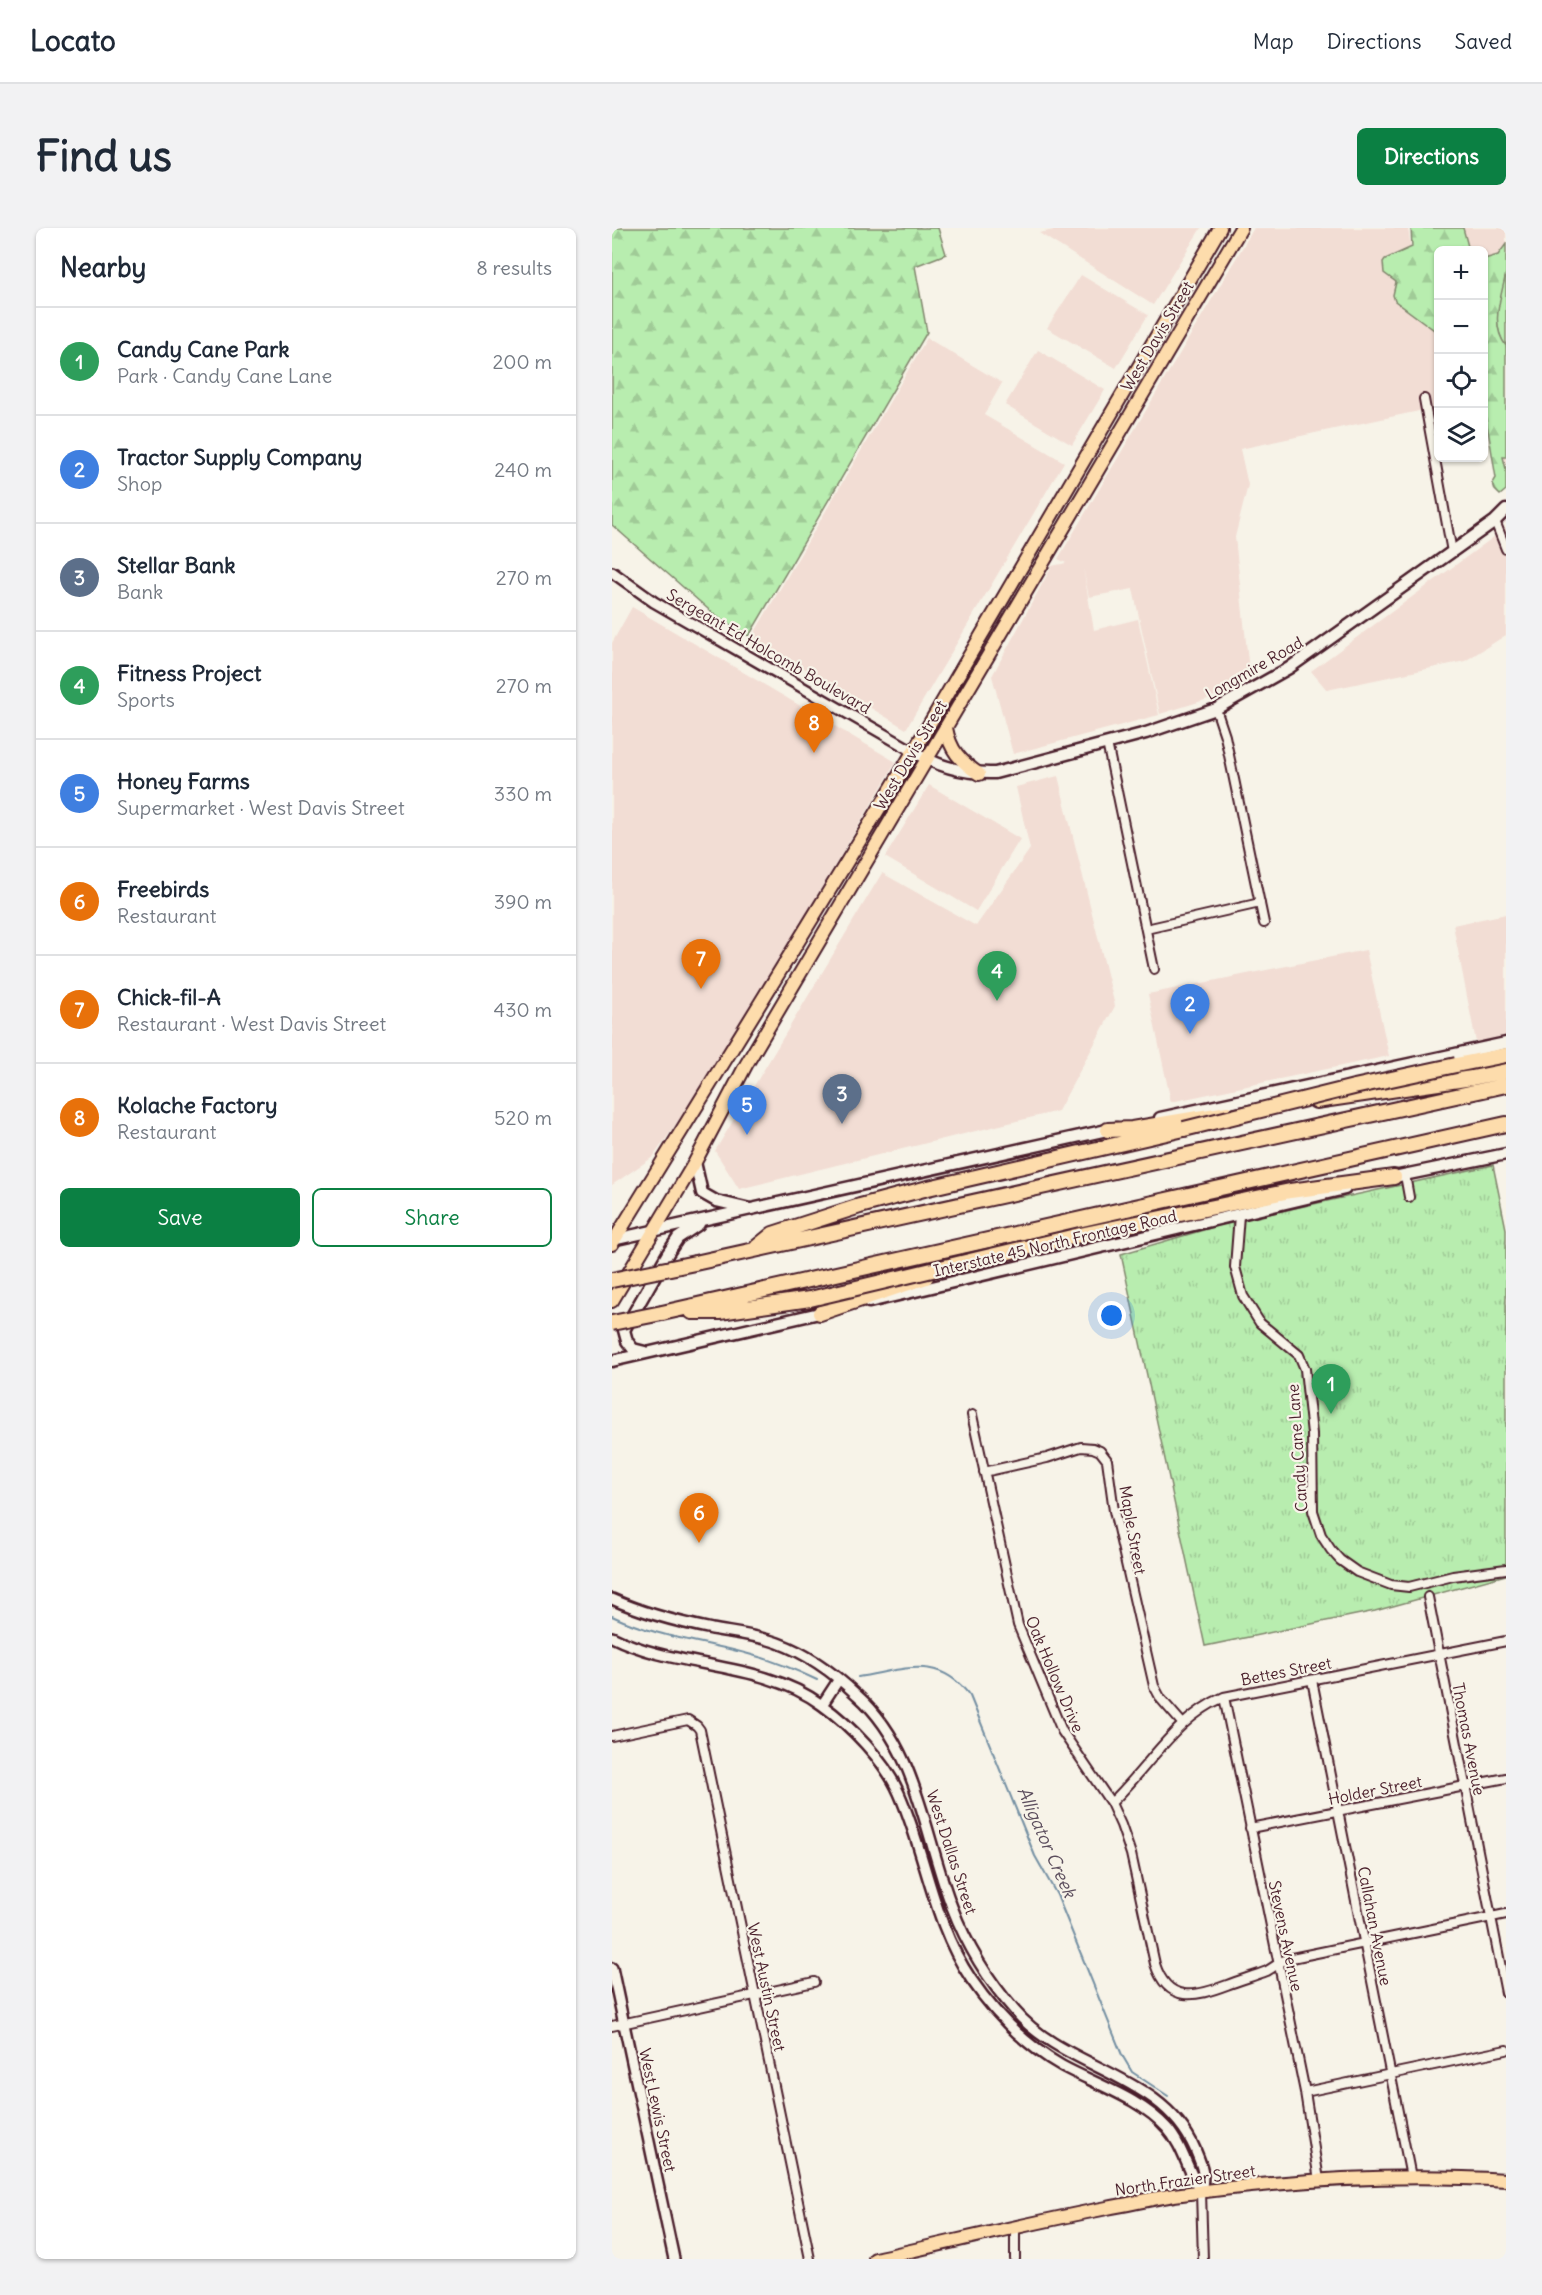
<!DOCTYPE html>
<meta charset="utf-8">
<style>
body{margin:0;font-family:Delius,sans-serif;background:#f2f2f3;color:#1f2937}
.controls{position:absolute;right:18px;top:18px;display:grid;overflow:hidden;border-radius:9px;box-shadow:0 2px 4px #0004}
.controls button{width:54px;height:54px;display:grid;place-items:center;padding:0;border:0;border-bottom:2px solid #e0e1e3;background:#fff;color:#1f2937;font:30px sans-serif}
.you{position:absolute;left:500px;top:1088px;width:21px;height:21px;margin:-15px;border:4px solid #fff;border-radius:50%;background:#1a73e8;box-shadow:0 0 0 9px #1a73e833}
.badge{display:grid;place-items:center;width:39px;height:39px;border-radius:50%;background:#0b8043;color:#fff;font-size:20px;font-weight:700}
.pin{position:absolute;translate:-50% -50px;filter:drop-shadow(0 2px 3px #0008)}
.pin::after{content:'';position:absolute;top:32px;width:21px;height:18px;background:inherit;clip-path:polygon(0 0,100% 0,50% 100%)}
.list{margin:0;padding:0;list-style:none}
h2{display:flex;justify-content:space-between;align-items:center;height:78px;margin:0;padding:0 24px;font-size:26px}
h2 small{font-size:20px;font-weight:400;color:#747a83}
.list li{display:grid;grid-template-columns:39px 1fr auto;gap:18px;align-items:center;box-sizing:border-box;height:108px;padding:0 24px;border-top:2px solid #e0e1e3}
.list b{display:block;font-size:22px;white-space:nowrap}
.list p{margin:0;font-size:20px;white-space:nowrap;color:#747a83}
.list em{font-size:20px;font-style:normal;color:#747a83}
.actions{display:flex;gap:12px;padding:18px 24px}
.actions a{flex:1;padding:14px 0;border:2px solid #0b8043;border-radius:9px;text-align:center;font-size:21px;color:#0b8043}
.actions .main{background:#0b8043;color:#fff}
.icon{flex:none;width:33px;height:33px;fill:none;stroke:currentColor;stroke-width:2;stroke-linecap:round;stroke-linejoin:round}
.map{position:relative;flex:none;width:894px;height:2031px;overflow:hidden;border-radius:9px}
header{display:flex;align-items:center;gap:36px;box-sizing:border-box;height:84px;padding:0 30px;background:#fff;border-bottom:2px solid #e0e1e3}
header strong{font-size:28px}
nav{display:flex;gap:33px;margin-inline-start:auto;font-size:21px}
.intro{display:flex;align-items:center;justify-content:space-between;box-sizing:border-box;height:144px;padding:0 36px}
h1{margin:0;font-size:42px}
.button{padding:15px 27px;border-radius:9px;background:#0b8043;color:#fff;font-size:21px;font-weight:700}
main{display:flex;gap:36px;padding:0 36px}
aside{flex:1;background:#fff;border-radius:9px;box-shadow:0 2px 4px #0004}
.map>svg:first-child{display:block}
.built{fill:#f2ddd4}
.grass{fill:#b8edaf;stroke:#81866d;stroke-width:1.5}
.forest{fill:url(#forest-firs);stroke:#81866d;stroke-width:1.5}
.park{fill:url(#park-tufts);stroke:#81866d;stroke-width:1.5}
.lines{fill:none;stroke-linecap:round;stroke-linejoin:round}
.stream{stroke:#7590a3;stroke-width:2}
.minor-casing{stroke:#4a1f2b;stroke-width:12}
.tertiary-casing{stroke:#4a1f2b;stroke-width:14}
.secondary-casing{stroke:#4a1f2b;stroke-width:15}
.primary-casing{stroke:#4a1f2b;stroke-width:16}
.motorway-casing{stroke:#4a1f2b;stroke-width:18}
.minor{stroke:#f7f3e8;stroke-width:8}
.tertiary{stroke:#f7f3e8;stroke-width:9}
.secondary{stroke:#f7f3e8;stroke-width:10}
.primary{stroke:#fddcac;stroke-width:12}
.motorway{stroke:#fddcac;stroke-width:14}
.motorway-bridge-casing{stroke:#4a1f2b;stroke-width:18;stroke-linecap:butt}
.motorway-bridge{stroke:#fddcac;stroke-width:14}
.labels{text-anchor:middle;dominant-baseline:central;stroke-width:4.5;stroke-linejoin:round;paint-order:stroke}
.street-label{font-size:16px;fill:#4a1f2b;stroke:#f7f3e8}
.water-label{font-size:18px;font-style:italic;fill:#5c4e5d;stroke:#f7f3e8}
</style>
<header>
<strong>Locato</strong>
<nav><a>Map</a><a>Directions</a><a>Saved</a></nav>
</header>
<div class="intro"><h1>Find us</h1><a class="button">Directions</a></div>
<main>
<aside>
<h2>Nearby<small>8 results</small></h2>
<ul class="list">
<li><span class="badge" style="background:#2e9e5b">1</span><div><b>Candy Cane Park</b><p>Park · Candy Cane Lane</p></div><em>200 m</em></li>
<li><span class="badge" style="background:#3f7fe0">2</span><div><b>Tractor Supply Company</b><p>Shop</p></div><em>240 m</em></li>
<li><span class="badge" style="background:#5c6f8a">3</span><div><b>Stellar Bank</b><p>Bank</p></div><em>270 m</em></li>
<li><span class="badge" style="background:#2e9e5b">4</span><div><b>Fitness Project</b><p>Sports</p></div><em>270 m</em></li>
<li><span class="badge" style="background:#3f7fe0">5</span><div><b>Honey Farms</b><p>Supermarket · West Davis Street</p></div><em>330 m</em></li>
<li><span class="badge" style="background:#e8710a">6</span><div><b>Freebirds</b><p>Restaurant</p></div><em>390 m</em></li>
<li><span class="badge" style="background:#e8710a">7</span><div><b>Chick-fil-A</b><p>Restaurant · West Davis Street</p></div><em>430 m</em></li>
<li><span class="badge" style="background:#e8710a">8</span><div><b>Kolache Factory</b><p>Restaurant</p></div><em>520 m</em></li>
</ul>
<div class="actions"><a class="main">Save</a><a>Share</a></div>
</aside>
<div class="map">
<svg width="894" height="2031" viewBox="0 0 894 2031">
<defs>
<pattern id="forest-firs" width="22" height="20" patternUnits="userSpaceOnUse" patternTransform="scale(1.5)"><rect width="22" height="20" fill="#b8edaf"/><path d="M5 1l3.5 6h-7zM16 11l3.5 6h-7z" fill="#a0cb97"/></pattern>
<pattern id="park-tufts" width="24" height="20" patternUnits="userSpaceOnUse" patternTransform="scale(1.5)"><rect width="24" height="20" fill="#b8edaf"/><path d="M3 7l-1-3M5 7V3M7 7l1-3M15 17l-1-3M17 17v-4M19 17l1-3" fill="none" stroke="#a0cb97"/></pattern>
</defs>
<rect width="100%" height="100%" fill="#f7f3e8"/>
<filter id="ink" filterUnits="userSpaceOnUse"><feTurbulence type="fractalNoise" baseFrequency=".0167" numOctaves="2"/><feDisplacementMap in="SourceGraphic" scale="12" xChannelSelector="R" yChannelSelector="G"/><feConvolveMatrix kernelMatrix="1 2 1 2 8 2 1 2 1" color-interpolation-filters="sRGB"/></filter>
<g filter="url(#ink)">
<path class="built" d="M452 0H589L541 77 427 5Z
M642 0H796L800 27 826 91V179L628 221 636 257 623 309 638 452 596 471 548 486 521 361 477 369 471 340 482 402 526 391 547 487 401 526 380 448 440 338 454 335 446 331Z
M843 0H894V260L872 162V22H847Z
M469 47 536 87 504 140 435 100Z
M315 110 390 155 372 187 452 234 294 501 140 409Z
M426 122 493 162 460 217 393 177Z
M894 300V407L853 433 715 462 699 443Z
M20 379 284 534 104 839 41 929 0 957V415Z
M446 548 503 778 446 883 127 961 103 923 270 645 364 698 418 621 404 559Z
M317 557 408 611 364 683 273 629Z
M894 686V808L864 814 841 697Z
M754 722 777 828 559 874 536 766Z"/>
<path class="grass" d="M894 45V118C878 97 887 68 894 45Z"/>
<path class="forest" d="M0 0H326L334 26 303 38 315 104 137 408 104 388 0 297Z
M799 0H851L857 22H826V112L822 102 783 73 781 67 784 54 772 45 771 34 773 31 800 19Z
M894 16C894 25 894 35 894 44 890 69 877 95 894 118V229H891L894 241V262L888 267 883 262 881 255 884 250 874 190 872 188V31L886 27Z"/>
<path class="park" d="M881 937 894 1001V1347L763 1383 593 1418 509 1026 619 994Z"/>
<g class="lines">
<path class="stream" d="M0 1388C47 1410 91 1413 140 1427 163 1433 184 1442 205 1452
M246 1449C291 1442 327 1425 358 1468L423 1628 445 1667 510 1827 520 1844 556 1868"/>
<defs>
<path id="minor" d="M812 171 840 324
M883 293 894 321
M604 481 613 508 652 695
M495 515 542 741
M534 701 648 675
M793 947 797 969
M627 987 623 1039 631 1068 648 1095 687 1127 693 1141 700 1206 701 1283 709 1307 719 1322 728 1332 745 1344 779 1357 797 1359 841 1348 894 1341
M360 1187 406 1397 450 1503 499 1575 509 1597 519 1626 543 1736C556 1776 583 1769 615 1757 628 1752 642 1748 655 1743 662 1739 668 1734 675 1731L894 1686
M372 1244 435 1230 469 1219 481 1220 488 1223 495 1232 502 1283 542 1458 549 1471 570 1495
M816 1369 894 1765
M700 1452 799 1949
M612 1469 693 1864 707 1952
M0 1508 76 1492 85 1498 88 1502 198 2031
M499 1575C537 1539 563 1490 612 1469L894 1413
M638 1600 894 1550
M0 1798 202 1754
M693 1864 894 1822
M589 1964 591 2031
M403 1999V2031"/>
<path id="tertiary" d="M0 344 42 374 301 523
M0 1371C31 1385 66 1394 100 1401 122 1405 145 1407 166 1415 196 1426 222 1445 245 1467 306 1521 312 1607 340 1679 355 1718 375 1751 403 1783 453 1842 550 1845 583 1921 591 1940 593 1944 589 1964
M0 1409C66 1442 149 1432 210 1477 238 1497 273 1533 287 1565 314 1626 321 1695 359 1751 383 1786 413 1817 450 1838 485 1857 528 1870 555 1900 571 1918 576 1944 589 1964
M210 1477 227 1451
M0 1740 62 2031"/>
<path id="secondary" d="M301 523C326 539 353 546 383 545L534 505 604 481 677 440 883 293 894 282
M548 890 894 815
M83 934 90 965 104 973 138 981
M777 950 894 926
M0 1012 504 900
M257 1074 733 961
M33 1124 21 1121 15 1113 12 1102 56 1025 66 1010 87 996
M0 1133 216 1083"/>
<path id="primary" d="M334 500C338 522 348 533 367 546
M0 1016C100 852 203 689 301 524 404 350 506 175 608 0
M0 1073 83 934 134 837 629 0
M263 2031C340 2014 417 1995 495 1980 517 1976 539 1971 562 1967 672 1952 783 1945 894 1952"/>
<path id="motorway" d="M844 837 894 827
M704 873 860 850 894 843
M496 902 520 901 616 885
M468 1007 678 963 782 949
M145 1019 161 1006 248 978 316 960 572 901
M83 1035 894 857
M80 1084H108L198 1071
M50 1085 894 896
M208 1085 314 1049"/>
</defs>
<use href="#minor" class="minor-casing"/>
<use href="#tertiary" class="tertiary-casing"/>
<use href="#secondary" class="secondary-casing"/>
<use href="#primary" class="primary-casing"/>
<use href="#motorway" class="motorway-casing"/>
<use href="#minor" class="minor"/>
<use href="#tertiary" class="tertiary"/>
<use href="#secondary" class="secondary"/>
<use href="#primary" class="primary"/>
<use href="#motorway" class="motorway"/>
<defs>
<path id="motorway-bridge" d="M572 901 742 859 844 837
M0 1052 83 1035
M198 1071 468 1007
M0 1095 50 1085"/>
</defs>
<use href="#motorway-bridge" class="motorway-bridge-casing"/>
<use href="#motorway-bridge" class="motorway-bridge"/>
</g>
</g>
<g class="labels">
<g class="street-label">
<text transform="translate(545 108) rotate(-59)">West Davis Street</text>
<text transform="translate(157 423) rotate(30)">Sergeant Ed Holcomb Boulevard</text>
<text transform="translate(642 440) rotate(-30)">Longmire Road</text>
<text transform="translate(298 527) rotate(-59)">West Davis Street</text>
<text transform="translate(443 1015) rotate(-13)">Interstate 45 North Frontage Road</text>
<text transform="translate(685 1220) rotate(-94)">Candy Cane Lane</text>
<text transform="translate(521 1302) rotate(80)">Maple Street</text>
<text transform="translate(674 1443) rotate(-11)">Bettes Street</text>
<text transform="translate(443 1446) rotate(67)">Oak Hollow Drive</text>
<text transform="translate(857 1511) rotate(79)">Thomas Avenue</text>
<text transform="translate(763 1562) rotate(-11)">Holder Street</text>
<text transform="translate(340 1624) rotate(72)">West Dallas Street</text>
<text transform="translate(763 1698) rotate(79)">Callahan Avenue</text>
<text transform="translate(674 1708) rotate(78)">Stevens Avenue</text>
<text transform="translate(155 1759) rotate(78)">West Austin Street</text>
<text transform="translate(46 1882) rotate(78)">West Lewis Street</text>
<text transform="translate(573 1952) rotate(-8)">North Frazier Street</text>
</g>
<g class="water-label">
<text transform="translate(435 1614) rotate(66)">Alligator Creek</text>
</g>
</g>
</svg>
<div class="controls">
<button>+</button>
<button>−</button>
<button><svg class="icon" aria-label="locate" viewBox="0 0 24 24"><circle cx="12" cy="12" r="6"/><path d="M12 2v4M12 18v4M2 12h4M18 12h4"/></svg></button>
<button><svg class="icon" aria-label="layers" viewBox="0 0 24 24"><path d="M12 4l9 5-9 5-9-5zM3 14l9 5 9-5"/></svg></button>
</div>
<div class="you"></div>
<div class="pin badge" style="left:719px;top:1186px;background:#2e9e5b">1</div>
<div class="pin badge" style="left:578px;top:806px;background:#3f7fe0">2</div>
<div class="pin badge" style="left:230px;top:896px;background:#5c6f8a">3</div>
<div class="pin badge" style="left:385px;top:773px;background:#2e9e5b">4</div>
<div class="pin badge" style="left:135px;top:907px;background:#3f7fe0">5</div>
<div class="pin badge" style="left:87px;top:1315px;background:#e8710a">6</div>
<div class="pin badge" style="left:89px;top:761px;background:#e8710a">7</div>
<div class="pin badge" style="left:202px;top:525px;background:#e8710a">8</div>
</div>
</main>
